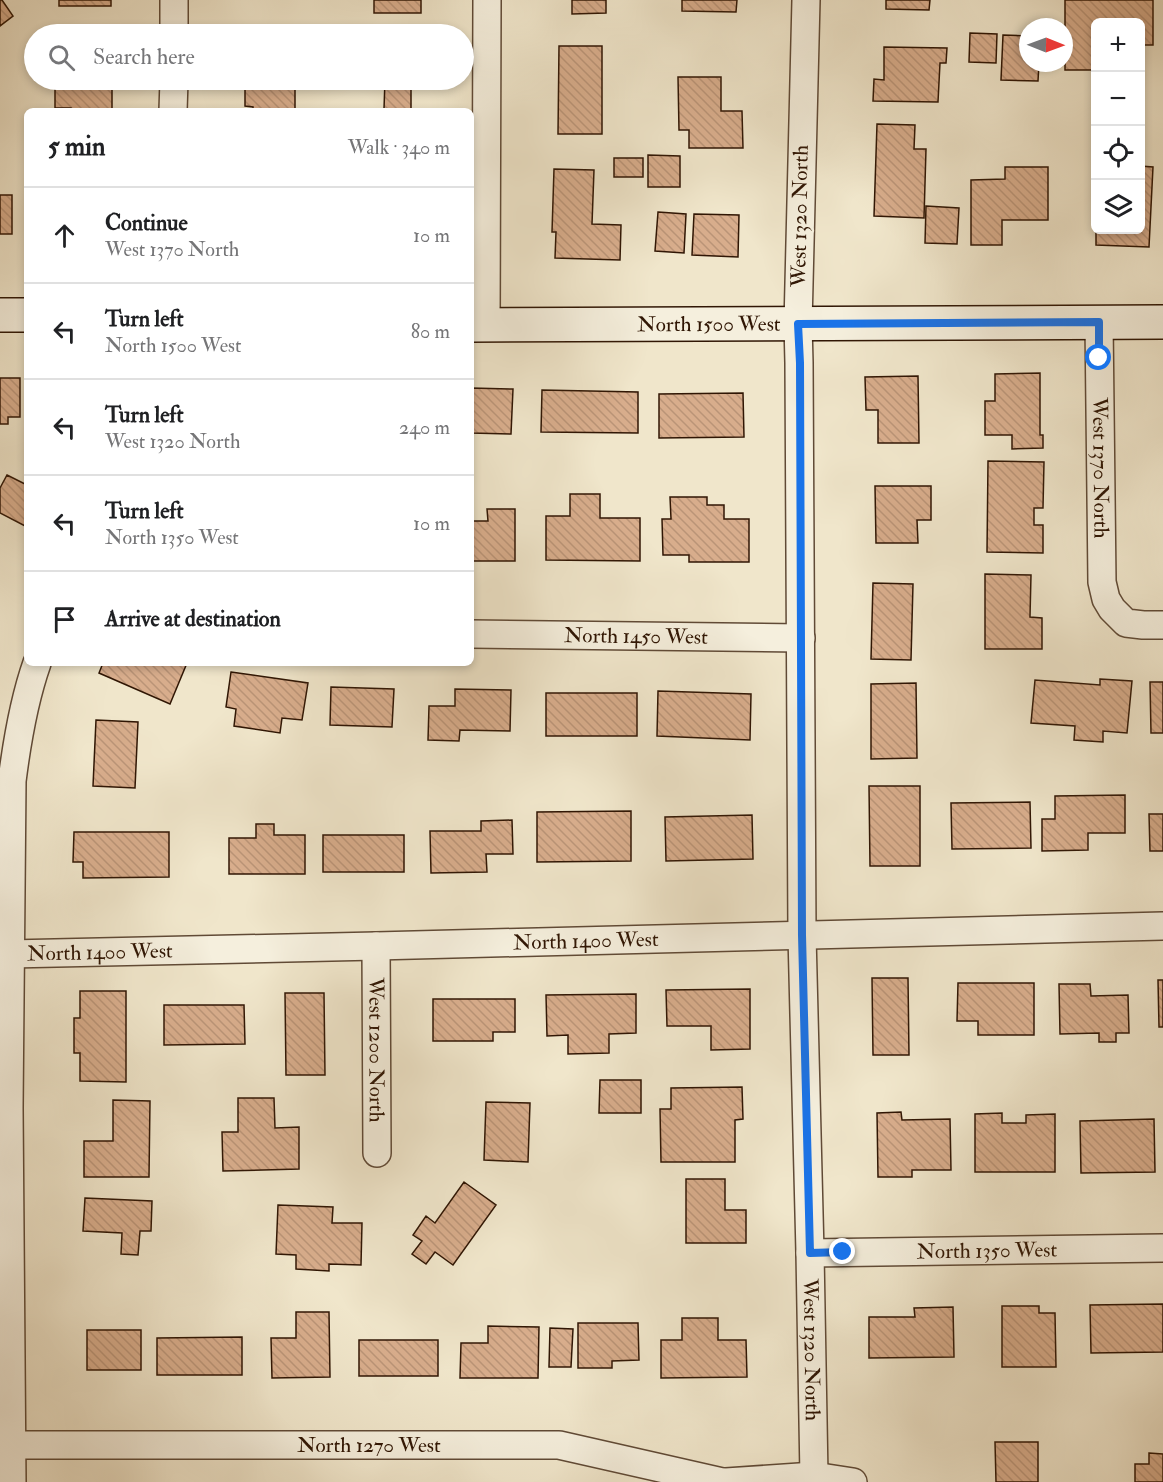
<!DOCTYPE html>
<meta charset="utf-8">
<style>
body{margin:0;font-family:"IM FELL Double Pica",serif;background:#f2f2f2;color:#202124}
.controls{position:absolute;right:18px;top:18px;display:grid;overflow:hidden;border-radius:9px;box-shadow:0 3px 9px #0003}
.controls button{width:54px;height:54px;display:grid;place-items:center;padding:0;border:0;border-bottom:2px solid #e0e0e0;background:#fff;color:#202124;font:30px sans-serif}
.compass{position:absolute;left:1019px;top:18px;width:54px;height:54px;border-radius:50%;background:#fff;box-shadow:0 3px 9px #0003;rotate:91deg}
.stop{position:absolute;width:18px;height:18px;margin:-14px;border:4px solid #1a73e8;border-radius:50%;background:#fff}
.stop.end{background:#1a73e8;border-color:#fff;box-shadow:0 2px 6px #0008}
.list{margin:0;padding:0;list-style:none}
h2{display:flex;justify-content:space-between;align-items:center;height:78px;margin:0;padding:0 24px;font-size:26px}
h2 small{font-size:20px;font-weight:400;color:#757577}
.list li{display:grid;grid-template-columns:39px 1fr auto;gap:18px;align-items:center;box-sizing:border-box;height:96px;padding:0 24px;border-top:2px solid #e0e0e0}
.list b{display:block;font-size:22px;white-space:nowrap}
.list p{margin:0;font-size:20px;white-space:nowrap;color:#757577}
.list em{font-size:20px;font-style:normal;color:#757577}
.icon{flex:none;width:33px;height:33px;fill:none;stroke:currentColor;stroke-width:2;stroke-linecap:round;stroke-linejoin:round}
.map{position:relative;flex:none;width:1163px;height:1482px;overflow:hidden}
.search{position:absolute;background:#fff;box-shadow:0 3px 9px #0003;left:24px;top:24px;width:450px;height:66px;display:flex;align-items:center;gap:15px;box-sizing:border-box;padding:0 21px;border-radius:33px;color:#757577;font-size:22px}
.panel{position:absolute;background:#fff;box-shadow:0 3px 9px #0003;left:24px;top:108px;width:450px;height:558px;border-radius:9px}
.map>svg:first-child{display:block}
.building{fill:url(#building-back-hatch);stroke:#301604;stroke-width:1.5}
.lines{fill:none;stroke-linecap:round;stroke-linejoin:round}
.street-casing{stroke:#604a36;stroke-width:30}
.secondary-casing{stroke:#301604;stroke-width:36}
.street{stroke:#f5efdd;stroke-width:27}
.secondary{stroke:#f5efdd;stroke-width:33}
.route{stroke:#1a73e8;stroke-width:8}
.labels{text-anchor:middle;dominant-baseline:central;stroke-width:5;stroke-linejoin:round;paint-order:stroke}
.street-label{font-size:21px;fill:#301604;stroke:#f5efdd}
</style>
<div class="map">
<svg width="1163" height="1482" viewBox="0 0 1163 1482">
<defs>
<pattern id="building-back-hatch" width="6" height="6" patternUnits="userSpaceOnUse" patternTransform="scale(1.5)"><rect width="6" height="6" fill="#d8ad8c"/><path d="M-1 5l2 2M0 0l6 6M5-1l2 2" fill="none" stroke="#ba9477"/></pattern>
</defs>
<rect width="100%" height="100%" fill="#f0e6cb"/>
<filter id="stains"><feTurbulence type="fractalNoise" baseFrequency=".00333" numOctaves="4"/><feColorMatrix values="0 0 0 0 .2 0 0 0 0 .09 0 0 0 0 .02 0 0 0 .5 -.17"/></filter>
<radialGradient id="worn" r=".72"><stop offset=".6" stop-color="#630" stop-opacity="0"/><stop offset="1" stop-color="#630" stop-opacity=".3"/></radialGradient>
<path class="building" d="M0 0H2L13 16 0 26Z
M59 0H111V6H59Z
M374 0H421V13H374Z
M572 0H606V13L572 14Z
M682 0H737L736 12 682 11Z
M886 0H930L929 10 886 9Z
M1065 0H1153V45H1140V22H1096V70H1065Z
M970 33 997 34 996 63 969 62Z
M1003 35 1028 36V63H1039L1038 81 1001 80Z
M559 46H602V134H558Z
M884 47 947 48 946 63H940L938 102 873 101 874 79 884 80Z
M678 77H721V111H742L743 148H689V130H679Z
M73 80H112V111H71V108H55V81H73Z
M245 80H311V88L295 87V111H253V107L245 106Z
M385 80H416V85H411V111H377V109H384Z
M877 124 915 125 914 149H926L924 218 874 216Z
M648 155 680 156V187H648Z
M614 158H643V177H614Z
M1140 166 1153 167 1149 247 1096 245V230H1140Z
M1005 167H1048V220H1002V245H971V180L1005 179Z
M554 169 594 170 592 224 621 225 620 260 555 258 556 232H552Z
M0 195H12V234H0Z
M926 206 959 208 957 244 925 243Z
M658 212 686 214 684 253 655 251Z
M694 214 739 215 738 257 692 255Z
M1040 373V435H1043V448L1012 449V435H985V401H995V374Z
M918 376 919 443H878V410H866L865 377Z
M0 378H20V417H8V424H0Z
M471 388 513 389 511 434 471 433Z
M542 390 638 392V433L541 432Z
M743 393 744 437 659 438V394Z
M988 461 1044 462 1043 508H1034V525H1043V553L987 552Z
M7 475 27 485V527L0 513V488Z
M875 486H931V520H917L918 543H876Z
M570 494H600V518H640V561L546 560V516H570Z
M670 497H707V505H724V519H749V562H689V555H663L662 519H671Z
M487 509H515V561H471V521H488Z
M985 574 1031 575 1030 617 1042 618V649H985Z
M873 583 913 584 911 660 871 659Z
M103 663H187L170 704 99 673Z
M231 672 308 683 302 720 282 718 280 733 234 726 236 709 226 707Z
M1100 679 1132 681 1127 733 1103 731V742L1074 740 1075 726 1031 723 1035 680 1100 685Z
M1150 682H1163V733H1151Z
M916 683 917 758 871 759V684Z
M331 687 394 689 392 727 330 725Z
M455 689 511 690 510 731 460 730 459 741 428 740 429 706H455Z
M658 691 751 694 750 740 657 736Z
M546 693H637V736H546Z
M96 720 138 722 135 788 93 786Z
M869 786H920V866H870Z
M1125 795V833H1088V850L1042 851V819H1055V796Z
M1030 802 1031 848 952 849 951 803Z
M631 811V861L537 862V812Z
M1149 814H1163V851H1150Z
M752 815 753 859 666 861 665 817Z
M512 820 513 854H486L487 872 431 873 430 831H481V821Z
M256 824H274V835H305V874H229V838H256Z
M74 832H169V877L83 878V862H73Z
M323 835H404V872H323Z
M872 978H908L909 1055H873Z
M1158 980H1163V1027H1159Z
M958 983H1034V1035H978V1021H957Z
M1059 984H1090L1091 996 1128 995 1129 1033H1116V1042H1099V1033L1060 1034Z
M750 989V1049L711 1050V1026H667L666 990Z
M80 991H126V1082L80 1081V1053H74V1018H80Z
M285 993H324L325 1075H286Z
M636 994V1033L609 1034V1053L568 1054V1035L547 1036 546 995Z
M433 999H515V1032H493V1041H433Z
M164 1005H244L245 1044 164 1045Z
M600 1080H641V1113H599Z
M742 1087 743 1119 735 1120V1162H661L660 1109H671V1088Z
M238 1098H274L275 1128 299 1127V1169L223 1171 222 1132H238Z
M113 1100 150 1101 149 1177H84V1141H113Z
M486 1102 530 1103 528 1162 484 1160Z
M901 1112 902 1120 950 1119 951 1170H912V1177H878L877 1113Z
M1002 1113V1123H1026V1115L1055 1114V1172H975V1114Z
M1154 1119 1155 1172 1081 1173 1080 1121Z
M686 1179H725V1210H746V1243H686Z
M464 1182 496 1205 453 1265 435 1252 426 1264 412 1254 422 1241 413 1235 426 1216 435 1223Z
M85 1198 152 1201 151 1231H140L138 1255 121 1254 122 1233 83 1231Z
M278 1205 333 1207 332 1223H362L361 1265 329 1264V1271L296 1269V1255L276 1254Z
M1163 1304V1352L1091 1353 1090 1305Z
M1002 1306H1039V1313H1055L1056 1367H1002Z
M953 1307 954 1357 869 1358V1317H915L914 1308Z
M296 1312H329L330 1377 272 1378 271 1338H296Z
M682 1318H718V1340H746L747 1377 661 1378V1340H682Z
M578 1323H638L639 1360 612 1361V1368H578Z
M488 1326 539 1327 538 1378H460L461 1343H488Z
M550 1328 573 1329 571 1367H549Z
M87 1330H141V1370H87Z
M242 1337V1375H157V1338Z
M359 1340H438V1376H359Z
M995 1442H1038V1482H996Z
M1149 1453 1163 1454V1482H1135V1464H1149Z"/>
<g class="lines">
<defs>
<g id="street">
<path id="s1" d="M806 0 798 324 799 363 802 935 810 1253 814 1476"/>
<path d="M174 34V0"/>
<path d="M173 111 174 80"/>
<path id="s2" d="M1099 322 1102 582 1106 599 1112 609 1126 623 1143 625H1163"/>
<path d="M486 326 487 0"/>
<path id="s3" d="M471 634 801 638"/>
<path id="s4" d="M376 946 377 1153"/>
<path id="s5" d="M10 954 376 946 1163 926"/>
<path id="s6" d="M810 1253 1163 1248"/>
<path id="s7" d="M12 1445H559L722 1482"/>
<path d="M12 1482 9 1108 12 781C17 741 24 700 37 663"/>
<path d="M726 1482 814 1476 853 1482"/>
</g>
<g id="secondary">
<path d="M0 315H27"/>
<path id="s8" d="M471 325 1163 322"/>
</g>
</defs>
<use href="#street" class="street-casing"/>
<use href="#secondary" class="secondary-casing"/>
<use href="#street" class="street"/>
<use href="#secondary" class="secondary"/>
</g>
<g class="lines">
<path class="route" d="M843 1252 810 1253 802 935 800 363 798 324 1099 322V358"/>
</g>
<g class="labels">
<g class="street-label">
<text transform="translate(800 216) rotate(-89)">West 1320 North</text>
<text stroke="none"><textPath href="#s8" startOffset="238">North 1500 West</textPath></text>
<text stroke="none"><textPath href="#s2" startOffset="146">West 1370 North</textPath></text>
<text stroke="none"><textPath href="#s3" startOffset="165">North 1450 West</textPath></text>
<text stroke="none"><textPath href="#s5" startOffset="576">North 1400 West</textPath></text>
<text stroke="none"><textPath href="#s5" startOffset="90">North 1400 West</textPath></text>
<text stroke="none"><textPath href="#s4" startOffset="104">West 1200 North</textPath></text>
<text stroke="none"><textPath href="#s6" startOffset="177">North 1350 West</textPath></text>
<text stroke="none"><textPath href="#s1" startOffset="1350">West 1320 North</textPath></text>
<text stroke="none"><textPath href="#s7" startOffset="357">North 1270 West</textPath></text>
</g>
</g>
<rect width="100%" height="100%" filter="url(#stains)"/>
<rect width="100%" height="100%" fill="url(#worn)"/>
</svg>
<div class="controls">
<button>+</button>
<button>−</button>
<button><svg class="icon" aria-label="locate" viewBox="0 0 24 24"><circle cx="12" cy="12" r="6"/><path d="M12 2v4M12 18v4M2 12h4M18 12h4"/></svg></button>
<button><svg class="icon" aria-label="layers" viewBox="0 0 24 24"><path d="M12 4l9 5-9 5-9-5zM3 14l9 5 9-5"/></svg></button>
</div>
<svg class="compass" viewBox="-18 -18 36 36"><path d="M0-13l5 13h-10z" fill="#e53935"/><path d="M0 13l5-13h-10z" fill="#757577"/></svg>
<div class="stop" style="left:1099px;top:358px"></div>
<div class="stop end" style="left:843px;top:1252px"></div>
<div class="search"><svg class="icon" aria-label="search" viewBox="0 0 24 24"><circle cx="10" cy="10" r="6"/><path d="M15 15l6 6"/></svg>Search here</div>
<section class="panel">
<h2>5 min<small>Walk · 340 m</small></h2>
<ul class="list">
<li><svg class="icon" aria-label="ahead" viewBox="0 0 24 24"><path d="M12 20V5M6 11l6-6 6 6"/></svg><div><b>Continue</b><p>West 1370 North</p></div><em>10 m</em></li>
<li><svg class="icon" aria-label="left" viewBox="0 0 24 24"><path d="M17 20v-9H6M10 6l-5 5 5 5"/></svg><div><b>Turn left</b><p>North 1500 West</p></div><em>80 m</em></li>
<li><svg class="icon" aria-label="left" viewBox="0 0 24 24"><path d="M17 20v-9H6M10 6l-5 5 5 5"/></svg><div><b>Turn left</b><p>West 1320 North</p></div><em>240 m</em></li>
<li><svg class="icon" aria-label="left" viewBox="0 0 24 24"><path d="M17 20v-9H6M10 6l-5 5 5 5"/></svg><div><b>Turn left</b><p>North 1350 West</p></div><em>10 m</em></li>
<li><svg class="icon" aria-label="arrive" viewBox="0 0 24 24"><path d="M6 21V4h12l-3 4 3 4H6"/></svg><div><b>Arrive at destination</b></div></li>
</ul>
</section>
</div>
